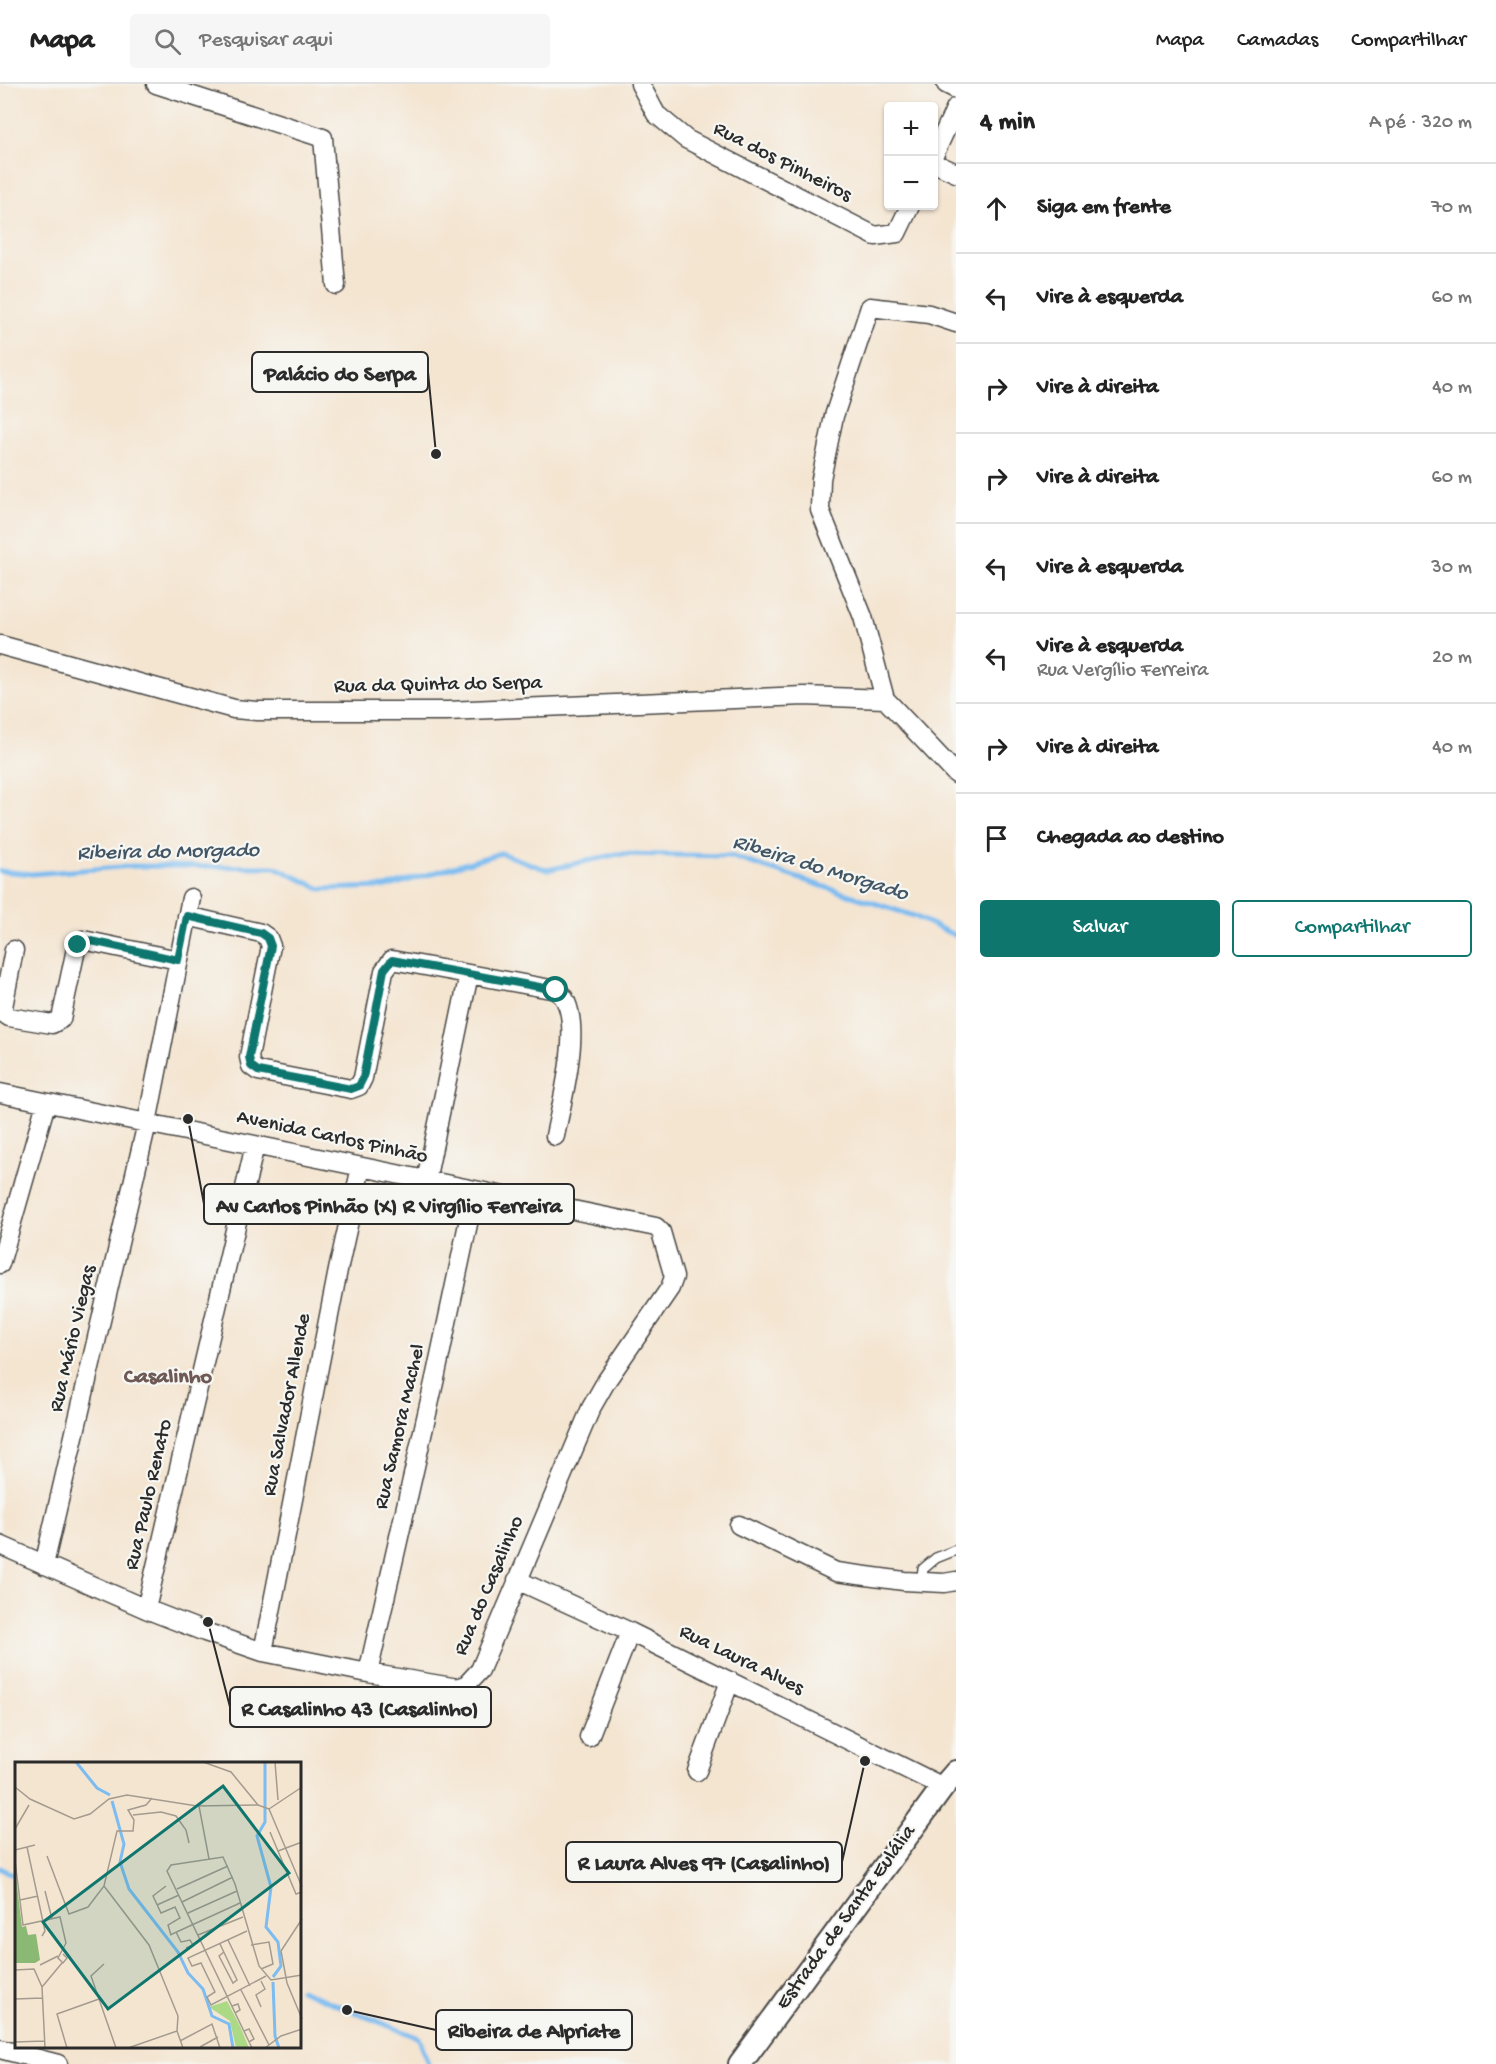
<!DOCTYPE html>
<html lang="pt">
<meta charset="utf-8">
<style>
body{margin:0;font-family:"Gochi Hand",sans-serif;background:#f6f6f6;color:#222}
.controls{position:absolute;right:18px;top:18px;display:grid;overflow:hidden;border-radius:6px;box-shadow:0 2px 4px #0004}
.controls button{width:54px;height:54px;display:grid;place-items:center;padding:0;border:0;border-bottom:2px solid #e0e0e0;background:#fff;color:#222;font:30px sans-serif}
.stop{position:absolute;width:18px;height:18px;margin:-14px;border:4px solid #0f766e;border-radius:50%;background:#fff}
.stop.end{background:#0f766e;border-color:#fff;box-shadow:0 2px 6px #0008}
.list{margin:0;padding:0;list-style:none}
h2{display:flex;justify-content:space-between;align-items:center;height:78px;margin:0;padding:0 24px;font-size:26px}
h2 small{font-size:20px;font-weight:400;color:#767676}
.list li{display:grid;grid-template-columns:39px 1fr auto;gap:18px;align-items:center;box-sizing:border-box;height:90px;padding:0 24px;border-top:2px solid #e0e0e0}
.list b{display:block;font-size:22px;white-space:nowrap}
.list p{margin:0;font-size:20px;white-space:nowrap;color:#767676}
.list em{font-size:20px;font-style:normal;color:#767676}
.actions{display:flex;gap:12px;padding:18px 24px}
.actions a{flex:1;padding:14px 0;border:2px solid #0f766e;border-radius:6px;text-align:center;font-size:21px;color:#0f766e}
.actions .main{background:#0f766e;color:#fff}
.icon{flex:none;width:33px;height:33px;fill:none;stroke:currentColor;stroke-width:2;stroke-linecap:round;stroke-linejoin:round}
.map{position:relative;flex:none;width:956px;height:1980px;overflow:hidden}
header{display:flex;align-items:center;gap:36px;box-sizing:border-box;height:84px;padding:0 30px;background:#fff;border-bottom:2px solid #e0e0e0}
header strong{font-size:28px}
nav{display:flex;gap:33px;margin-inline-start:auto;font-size:21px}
.search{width:420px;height:54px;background:#f6f6f6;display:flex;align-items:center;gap:15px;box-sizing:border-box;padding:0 21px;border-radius:6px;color:#767676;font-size:22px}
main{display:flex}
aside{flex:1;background:#fff}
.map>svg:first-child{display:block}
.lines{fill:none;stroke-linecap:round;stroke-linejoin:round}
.stream{stroke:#7cbcf0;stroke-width:5}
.service-casing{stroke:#494744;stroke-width:12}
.minor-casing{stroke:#494744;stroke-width:21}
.tertiary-casing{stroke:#494744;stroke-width:26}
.service{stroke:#fff;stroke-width:9}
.minor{stroke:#fff;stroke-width:18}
.tertiary{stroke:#fff;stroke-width:22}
.route{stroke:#0f766e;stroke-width:8}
.labels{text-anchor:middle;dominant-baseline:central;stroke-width:4.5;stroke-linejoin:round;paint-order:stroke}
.street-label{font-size:21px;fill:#2b2b2b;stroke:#f6f6f2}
.water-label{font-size:22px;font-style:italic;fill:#435666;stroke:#f6f6f2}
.neighbourhood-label{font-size:22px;font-weight:bold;fill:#6e5956;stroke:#f6f6f2}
.inset-river{fill:none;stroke:#7cbcf0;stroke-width:3}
.inset-road{fill:none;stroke:#a49b8f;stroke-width:1.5}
.view{fill:#0f766e;fill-opacity:0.15;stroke:#0f766e;stroke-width:3}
.inset-edge{fill:none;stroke:#2b2b2b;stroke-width:3}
.leader{fill:none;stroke:#2b2b2b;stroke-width:2}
.callout-dot{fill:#2b2b2b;stroke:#f6f6f2;stroke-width:2}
.callout{fill:#f6f6f2;stroke:#2b2b2b;stroke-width:2}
.callout-label{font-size:22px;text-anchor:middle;font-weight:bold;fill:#2b2b2b}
</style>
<header>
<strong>Mapa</strong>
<div class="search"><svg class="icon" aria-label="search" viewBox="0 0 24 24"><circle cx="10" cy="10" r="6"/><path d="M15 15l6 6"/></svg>Pesquisar aqui</div>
<nav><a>Mapa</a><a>Camadas</a><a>Compartilhar</a></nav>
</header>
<main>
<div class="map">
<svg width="956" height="1980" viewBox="0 0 956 1980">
<rect width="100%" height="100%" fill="#f6f6f2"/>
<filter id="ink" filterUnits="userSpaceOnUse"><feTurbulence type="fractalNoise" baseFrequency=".0167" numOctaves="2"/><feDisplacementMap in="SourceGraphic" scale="12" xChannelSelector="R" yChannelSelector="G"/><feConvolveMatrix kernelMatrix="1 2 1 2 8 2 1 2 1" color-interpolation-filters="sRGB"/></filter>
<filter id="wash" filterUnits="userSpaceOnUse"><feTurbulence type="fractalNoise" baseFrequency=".008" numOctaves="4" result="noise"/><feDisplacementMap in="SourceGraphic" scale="24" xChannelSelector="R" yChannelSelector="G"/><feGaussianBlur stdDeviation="1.35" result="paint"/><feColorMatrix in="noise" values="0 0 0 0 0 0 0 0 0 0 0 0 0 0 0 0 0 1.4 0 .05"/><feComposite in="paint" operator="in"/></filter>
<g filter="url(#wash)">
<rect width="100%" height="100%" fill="#f4e5d1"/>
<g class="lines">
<path class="stream" d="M0 787 32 790 132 782 275 783 321 805 386 803 501 769 547 786 618 770 730 772 914 832 956 852
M0 1784 16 1792
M300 1906 419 1954 428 1980"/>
</g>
</g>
<g filter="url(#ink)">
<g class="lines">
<defs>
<path id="service" d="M921 1498 923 1485 936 1474 956 1466"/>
<path id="minor" d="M156 0 323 54 336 201
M640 0 656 30 686 55 875 152 897 149 910 122
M946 0 956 5
M934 71 956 23
M934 79 956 89
M956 239 929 230 870 223 834 332 821 395 820 426 863 533 885 615 956 690
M0 561 234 625 257 627H447L804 612 885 615
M187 832 261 849 268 854 271 862 249 973 251 982 258 987 351 1005 359 1002 363 994 384 887 392 876 556 906C588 926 561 1020 555 1052
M14 866 2 928 9 933 52 940 61 935 76 865 83 856 178 876
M0 1009 656 1143 661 1148 674 1193 670 1204 607 1296 591 1324 480 1586 467 1600 458 1604 368 1589 263 1568 205 1548 146 1525 0 1461
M426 1097 469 890
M0 1180 46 1019
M739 1441 836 1488 904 1497 944 1499 956 1497
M44 1481 147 1039 191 814
M517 1496 630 1548 943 1703
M146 1525 255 1061
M263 1568 338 1186 361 1083
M368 1589 436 1290 475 1107
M589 1653 630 1548
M697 1687 730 1597
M0 1965 58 1980"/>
<path id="tertiary" d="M740 1980 943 1703 956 1688"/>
</defs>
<use href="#service" class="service-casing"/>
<use href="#minor" class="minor-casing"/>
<use href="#tertiary" class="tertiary-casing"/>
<use href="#service" class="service"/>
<use href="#minor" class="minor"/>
<use href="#tertiary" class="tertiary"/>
</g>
</g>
<g class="lines" filter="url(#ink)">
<path class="route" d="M78 861 87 856 178 876 187 832 261 849 268 854 271 862 249 973 251 982 258 987 351 1005 359 1002 363 994 384 886 392 876 556 906"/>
</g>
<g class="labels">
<g class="street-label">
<text transform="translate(782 79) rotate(27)">Rua dos Pinheiros</text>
<text transform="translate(438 602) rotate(-1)">Rua da Quinta do Serpa</text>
<text transform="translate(332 1054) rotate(12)">Avenida Carlos Pinhão</text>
<text transform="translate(74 1255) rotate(-77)">Rua Mário Viegas</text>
<text transform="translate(288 1321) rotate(-79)">Rua Salvador Allende</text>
<text transform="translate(401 1343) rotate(-77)">Rua Samora Machel</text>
<text transform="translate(150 1411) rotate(-77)">Rua Paulo Renato</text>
<text transform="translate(490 1502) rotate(-67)">Rua do Casalinho</text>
<text transform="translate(741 1577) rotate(26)">Rua Laura Alves</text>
<text transform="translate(847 1834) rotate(-54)">Estrada de Santa Eulália</text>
</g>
<g class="water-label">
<text transform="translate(168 769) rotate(-1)">Ribeira do Morgado</text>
<text transform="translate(820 785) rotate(17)">Ribeira do Morgado</text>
</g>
<g class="neighbourhood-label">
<text x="168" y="1294">Casalinho</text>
</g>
</g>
<g transform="translate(15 1678)">
<rect width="286" height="286" fill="#f4e5d1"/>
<path d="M0 108 7 165 11 164 13 173 21 172 25 198 20 201H0Z" fill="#89b973"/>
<path d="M212 239 225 264 234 286H221L215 259 194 245Z" fill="#acd986"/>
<path class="inset-river" d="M61 0 82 26 95 33M250 0V60L242 74 256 125 251 165 263 180 266 204 258 215M97 39 109 82 105 100 114 127 163 190 173 211 188 227 197 254 214 262 218 286M258 220 260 274 264 286"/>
<path class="inset-road" d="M188 0 216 10 243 43M260 0 263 38M0 25 15 37 59 57 75 52 94 37 112 33 182 44 243 43 254 47M184 44 194 97M254 47 287 125M254 47 287 25M118 53 146 50 161 54 171 68 174 81M0 67 14 43M255 70 281 132 287 130M12 85 30 169 27 174M0 88 20 83M263 89 287 80M32 94 54 152 73 145 89 124 102 69H118L119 58 113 48 131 43 137 36M0 99 8 163 45 155 51 181 43 196 48 201 52 196 48 192M89 124 134 183 163 254 162 269 168 286M151 124 138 134 146 151 160 145 165 156 153 163 156 173M162 127 213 104M30 129 37 157M5 138 23 134M167 140 218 115M142 143 164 133M173 151 222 129M287 157 266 189 272 221 287 257M232 169 173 196 177 204 186 201 200 230 192 235 196 243 251 214M161 170 166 180 175 178 178 183 171 186M155 173 225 141M183 173 228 155M213 178 235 224M205 182 222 218 218 221 204 194 209 190M236 183 254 180 258 202 246 207M89 202 76 214 101 286M25 203 43 194M0 208 19 207 27 225 30 286M27 225 47 201M226 228 254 283M0 237 27 236M217 244 223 242 225 248 220 251M246 245 241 233 250 227 246 219M229 269 234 267 239 277 234 280M165 279 197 262 205 286M0 280 29 279M185 285 203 275M52 286 42 252 84 237M113 286 162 269M237 286 152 109 156 103 208 95 220 122 244 204 256 218 287 213M250 286 266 274 287 267"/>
<path class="view" d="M208 24 274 111 93 247 28 160Z"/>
<rect width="286" height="286" class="inset-edge"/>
</g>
<path class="leader" d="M436 370L428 288M188 1035L204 1120M208 1538L230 1623M865 1677L842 1778M347 1926L436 1946"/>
<g class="callout-dot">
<circle cx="436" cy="370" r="6"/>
<circle cx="188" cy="1035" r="6"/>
<circle cx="208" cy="1538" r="6"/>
<circle cx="865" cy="1677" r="6"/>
<circle cx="347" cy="1926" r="6"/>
</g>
<g class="callout">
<rect x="252" y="268" width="176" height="40" rx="6"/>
<rect x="204" y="1100" width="370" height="40" rx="6"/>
<rect x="230" y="1603" width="261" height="40" rx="6"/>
<rect x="566" y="1758" width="276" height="40" rx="6"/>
<rect x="436" y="1926" width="196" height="40" rx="6"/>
</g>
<g class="callout-label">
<text x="340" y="296">Palácio do Serpa</text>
<text x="389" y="1128">Av Carlos Pinhão (X) R Virgílio Ferreira</text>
<text x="360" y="1631">R Casalinho 43 (Casalinho)</text>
<text x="704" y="1785">R Laura Alves 97 (Casalinho)</text>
<text x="534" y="1953">Ribeira de Alpriate</text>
</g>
</svg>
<div class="controls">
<button>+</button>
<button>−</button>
</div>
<div class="stop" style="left:556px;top:906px"></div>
<div class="stop end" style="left:78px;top:861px"></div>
</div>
<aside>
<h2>4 min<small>A pé · 320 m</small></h2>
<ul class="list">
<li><svg class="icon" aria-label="ahead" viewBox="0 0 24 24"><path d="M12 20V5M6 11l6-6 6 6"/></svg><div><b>Siga em frente</b></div><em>70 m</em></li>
<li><svg class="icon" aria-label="left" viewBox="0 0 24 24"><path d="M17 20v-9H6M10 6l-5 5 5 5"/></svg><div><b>Vire à esquerda</b></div><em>60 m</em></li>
<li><svg class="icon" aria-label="right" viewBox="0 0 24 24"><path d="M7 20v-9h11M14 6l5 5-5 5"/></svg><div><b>Vire à direita</b></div><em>40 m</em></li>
<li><svg class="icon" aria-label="right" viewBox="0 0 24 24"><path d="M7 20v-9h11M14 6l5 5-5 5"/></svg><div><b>Vire à direita</b></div><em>60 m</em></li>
<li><svg class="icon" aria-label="left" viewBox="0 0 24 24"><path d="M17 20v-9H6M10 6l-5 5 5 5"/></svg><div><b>Vire à esquerda</b></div><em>30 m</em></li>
<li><svg class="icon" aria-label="left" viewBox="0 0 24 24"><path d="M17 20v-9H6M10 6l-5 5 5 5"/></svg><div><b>Vire à esquerda</b><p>Rua Vergílio Ferreira</p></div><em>20 m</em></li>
<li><svg class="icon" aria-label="right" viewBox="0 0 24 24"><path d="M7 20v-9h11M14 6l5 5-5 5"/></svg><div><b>Vire à direita</b></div><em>40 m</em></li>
<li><svg class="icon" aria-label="arrive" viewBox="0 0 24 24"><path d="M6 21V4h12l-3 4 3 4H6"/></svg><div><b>Chegada ao destino</b></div></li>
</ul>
<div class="actions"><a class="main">Salvar</a><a>Compartilhar</a></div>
</aside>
</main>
